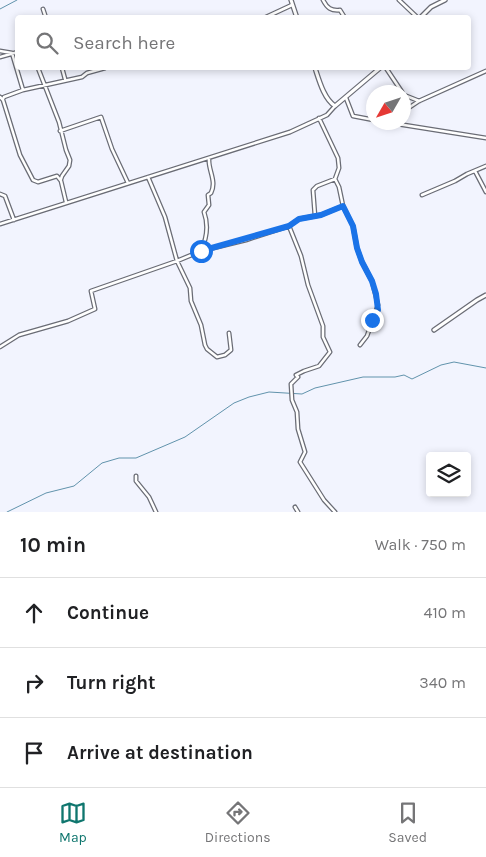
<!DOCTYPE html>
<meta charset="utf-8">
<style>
body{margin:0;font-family:Karla,sans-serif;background:#f6f6f6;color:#202124}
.controls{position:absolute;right:15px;bottom:15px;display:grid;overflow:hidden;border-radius:5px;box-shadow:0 2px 8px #0003}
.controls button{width:45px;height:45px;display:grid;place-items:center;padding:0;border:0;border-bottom:1px solid #e0e0e0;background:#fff;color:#202124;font:25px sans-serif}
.compass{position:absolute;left:366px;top:85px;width:45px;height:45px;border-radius:50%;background:#fff;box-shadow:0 2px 8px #0003;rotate:231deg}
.stop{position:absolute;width:15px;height:15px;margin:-11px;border:4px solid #1a73e8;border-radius:50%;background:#fff}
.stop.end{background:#1a73e8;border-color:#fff;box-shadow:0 1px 5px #0008}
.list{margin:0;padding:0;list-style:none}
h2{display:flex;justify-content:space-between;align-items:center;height:65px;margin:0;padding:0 20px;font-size:21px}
h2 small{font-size:16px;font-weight:400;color:#757577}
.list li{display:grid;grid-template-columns:32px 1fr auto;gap:15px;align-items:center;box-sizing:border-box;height:70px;padding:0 20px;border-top:1px solid #e0e0e0}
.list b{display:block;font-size:19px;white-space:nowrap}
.list em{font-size:16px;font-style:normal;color:#757577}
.icon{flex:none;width:28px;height:28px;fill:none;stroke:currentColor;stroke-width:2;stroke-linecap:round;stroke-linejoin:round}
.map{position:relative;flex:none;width:486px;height:512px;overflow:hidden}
.search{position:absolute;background:#fff;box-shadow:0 2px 8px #0003;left:15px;right:15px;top:15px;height:55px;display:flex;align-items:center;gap:12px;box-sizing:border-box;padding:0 18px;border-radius:5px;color:#757577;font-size:19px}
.sheet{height:275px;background:#fff}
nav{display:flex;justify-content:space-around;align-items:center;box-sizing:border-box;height:70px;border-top:1px solid #e0e0e0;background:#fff;font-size:14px;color:#757577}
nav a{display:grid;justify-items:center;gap:2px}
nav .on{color:#0f766e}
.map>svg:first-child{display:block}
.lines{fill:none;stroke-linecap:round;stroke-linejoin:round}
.stream{stroke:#6193ac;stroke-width:1}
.minor-casing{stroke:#6a6c75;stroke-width:5}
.tertiary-casing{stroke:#6a6c75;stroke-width:5.5}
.minor{stroke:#fff;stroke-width:2.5}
.tertiary{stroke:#fff;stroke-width:3}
.route{stroke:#1a73e8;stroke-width:6}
</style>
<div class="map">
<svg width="486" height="512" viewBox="0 0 486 512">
<rect width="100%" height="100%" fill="#f2f4fe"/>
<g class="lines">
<path class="stream" d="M0 9 17 0
M7 512 46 493 74 486 102 463 119 458H136L185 437 234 403 249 397 269 392 302 394 315 388 363 377H395L404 375 412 379 441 365 454 362 486 368"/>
<defs>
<path id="minor" d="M323 0C327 8 331 11 340 10L345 18
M399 0 418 18
M43 9 46 18
M264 18 292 5
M0 51 12 53 23 90
M0 57 18 52
M38 68 59 122 66 150 70 160 69 166 62 176 61 179
M62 68 65 79
M386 68 402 92
M404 95 419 101
M0 97 3 100 20 155 33 180 38 182 57 176 61 181 66 202
M346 98 353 116 374 120
M3 99 4 97 23 90 82 77 87 73 105 68
M404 111 419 101 486 71
M319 118 338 158 339 168 335 179 339 187 343 206 353 226 357 248 362 262 372 281 378 305 367 336 360 345
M385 122 486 138
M60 131 101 117 112 149 128 183
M475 171 486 192
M148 177 165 217 177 261 190 288 191 301 201 325 205 345 207 349 217 357 225 355 231 350 229 333
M0 194 5 196 14 220
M422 195 455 181 467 174 486 166
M315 216 313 190 317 186 335 179
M0 224 290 132 327 115 335 106
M289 226 301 256 308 285 323 326V337L330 352 319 366 304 371 296 375 298 377 291 384 292 400 297 412 298 429 305 452 300 462 324 500 335 512
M201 251C207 238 209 226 204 212L209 205 208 195 211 193C217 181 208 170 209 159
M0 347 19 335 68 321 95 309 91 291 177 261 201 251 246 240 289 226 299 219 321 215 343 206
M136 476V481L149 497 156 512
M295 507 298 512"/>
<path id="tertiary" d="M291 0 297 18
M420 18 431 7 445 0
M315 68C319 80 324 99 335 106L380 68
M434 330 477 300 486 295"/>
</defs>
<use href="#minor" class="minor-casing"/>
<use href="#tertiary" class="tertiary-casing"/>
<use href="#minor" class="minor"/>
<use href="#tertiary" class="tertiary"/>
</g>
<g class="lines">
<path class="route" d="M201 251 289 226 299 219 321 215 343 206 353 226 357 248 362 262 372 281 376 294 378 310 372 320"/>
</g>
</svg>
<div class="controls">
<button><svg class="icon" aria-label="layers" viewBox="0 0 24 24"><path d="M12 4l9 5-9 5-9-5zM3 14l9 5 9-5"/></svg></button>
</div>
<svg class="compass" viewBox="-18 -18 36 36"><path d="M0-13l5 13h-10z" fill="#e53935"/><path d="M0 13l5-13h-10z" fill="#757577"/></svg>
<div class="stop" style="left:201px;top:251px"></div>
<div class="stop end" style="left:372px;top:320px"></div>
<div class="search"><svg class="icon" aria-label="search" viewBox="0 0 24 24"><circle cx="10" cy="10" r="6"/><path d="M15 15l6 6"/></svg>Search here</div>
</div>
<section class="sheet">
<h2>10 min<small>Walk · 750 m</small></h2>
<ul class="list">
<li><svg class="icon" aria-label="ahead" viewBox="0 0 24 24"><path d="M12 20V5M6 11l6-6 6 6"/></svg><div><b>Continue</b></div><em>410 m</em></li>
<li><svg class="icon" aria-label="right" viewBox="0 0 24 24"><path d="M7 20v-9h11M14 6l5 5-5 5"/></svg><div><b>Turn right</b></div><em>340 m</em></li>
<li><svg class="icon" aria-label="arrive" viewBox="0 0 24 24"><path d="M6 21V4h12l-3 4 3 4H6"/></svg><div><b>Arrive at destination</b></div></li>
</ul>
</section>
<nav>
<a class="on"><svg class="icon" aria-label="map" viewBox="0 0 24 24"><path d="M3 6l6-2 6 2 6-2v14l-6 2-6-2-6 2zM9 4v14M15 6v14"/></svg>Map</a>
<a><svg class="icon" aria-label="directions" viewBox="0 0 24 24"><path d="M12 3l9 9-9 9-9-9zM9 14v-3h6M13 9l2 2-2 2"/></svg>Directions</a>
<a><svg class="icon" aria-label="saved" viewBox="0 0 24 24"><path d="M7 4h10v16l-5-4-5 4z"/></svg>Saved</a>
</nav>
